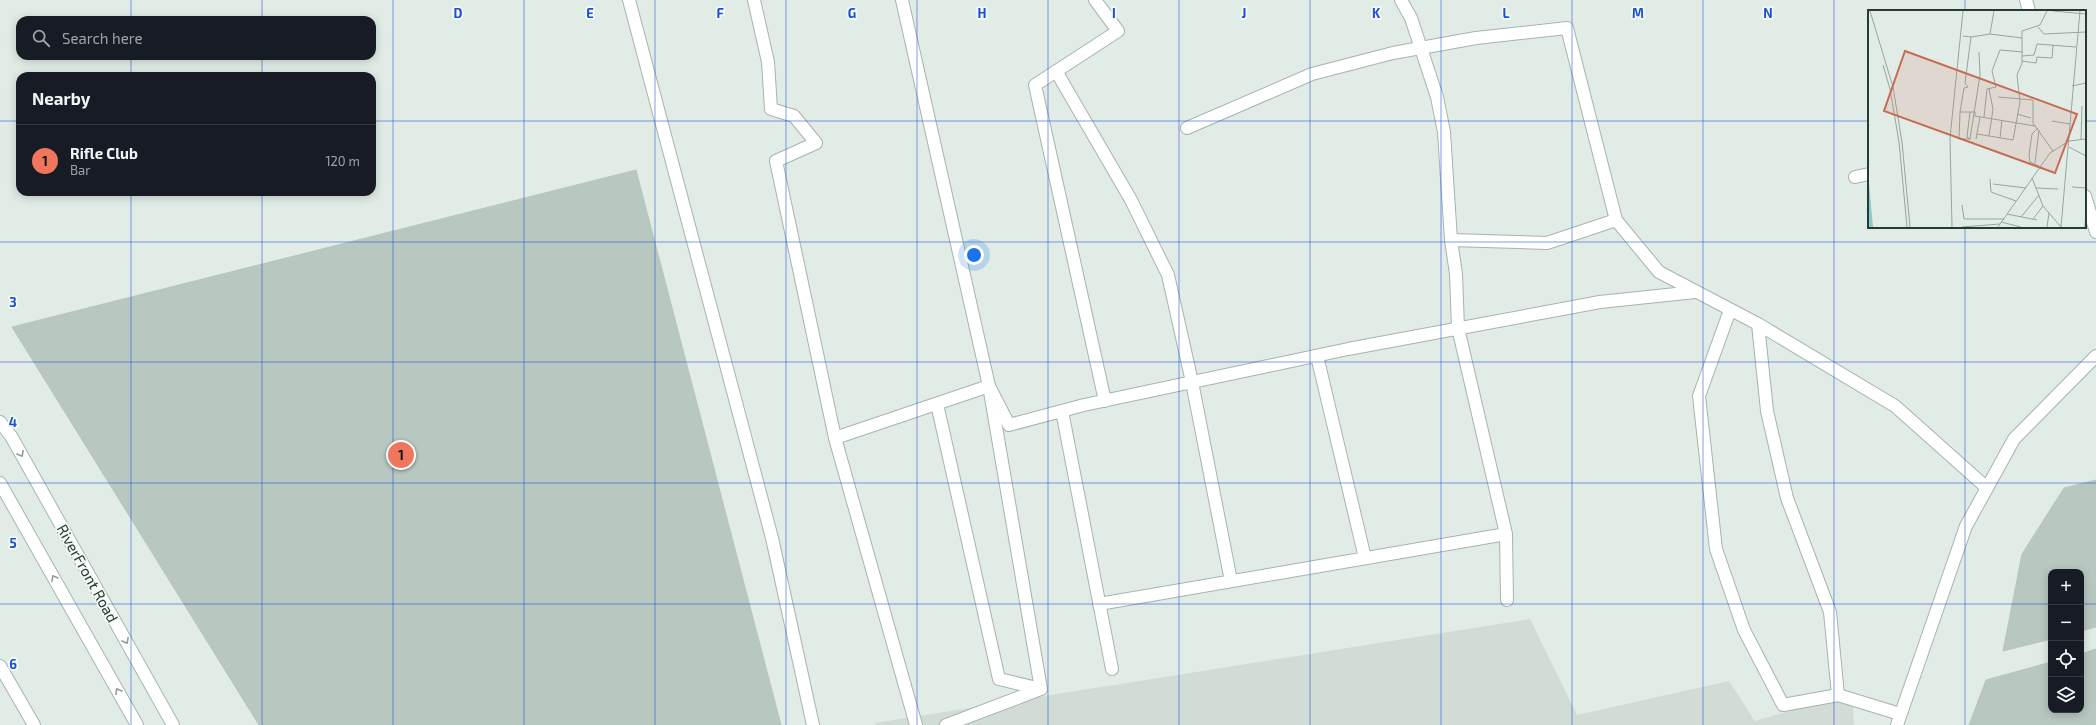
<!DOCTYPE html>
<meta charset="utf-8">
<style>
body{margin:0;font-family:"Exo 2",sans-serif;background:#20242c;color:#f1f3f6}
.controls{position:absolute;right:12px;bottom:12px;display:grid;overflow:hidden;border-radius:8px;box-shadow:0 2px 10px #0003}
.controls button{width:36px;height:36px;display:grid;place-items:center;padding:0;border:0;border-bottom:1px solid #363941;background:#171b24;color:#f1f3f6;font:20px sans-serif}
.you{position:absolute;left:974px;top:255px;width:14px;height:14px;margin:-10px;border:3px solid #fff;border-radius:50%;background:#1a73e8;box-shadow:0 0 0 6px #1a73e833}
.badge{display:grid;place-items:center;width:26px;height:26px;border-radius:50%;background:#f0765d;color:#111;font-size:13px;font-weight:700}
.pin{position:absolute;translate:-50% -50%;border:2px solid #fff;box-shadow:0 1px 4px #0006}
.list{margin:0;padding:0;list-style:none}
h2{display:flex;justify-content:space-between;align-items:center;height:52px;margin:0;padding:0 16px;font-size:17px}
h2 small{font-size:13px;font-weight:400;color:#9ea1a6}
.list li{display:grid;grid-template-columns:26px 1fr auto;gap:12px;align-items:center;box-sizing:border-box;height:72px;padding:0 16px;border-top:1px solid #363941}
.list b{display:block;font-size:15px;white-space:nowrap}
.list p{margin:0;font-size:13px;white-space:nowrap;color:#9ea1a6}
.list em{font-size:13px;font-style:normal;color:#9ea1a6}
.icon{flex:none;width:22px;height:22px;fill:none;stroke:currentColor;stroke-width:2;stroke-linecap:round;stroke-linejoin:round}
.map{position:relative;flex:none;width:2096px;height:725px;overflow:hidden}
.search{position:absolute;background:#171b24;box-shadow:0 2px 10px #0003;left:16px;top:16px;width:360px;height:44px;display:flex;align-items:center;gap:10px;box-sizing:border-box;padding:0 14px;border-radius:12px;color:#9ea1a6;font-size:15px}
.panel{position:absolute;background:#171b24;box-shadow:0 2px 10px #0003;left:16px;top:72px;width:360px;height:124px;border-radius:12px}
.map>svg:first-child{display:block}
.built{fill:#d1dcd6}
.building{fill:#b8c7c0;stroke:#b5c6be}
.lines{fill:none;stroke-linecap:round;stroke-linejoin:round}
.service-casing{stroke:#a5b4ae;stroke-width:14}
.minor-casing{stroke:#a5b4ae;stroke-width:14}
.tertiary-casing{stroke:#a5b4ae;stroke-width:14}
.secondary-casing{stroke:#a1b8ae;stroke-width:14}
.service{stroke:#fff;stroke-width:12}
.minor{stroke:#fff;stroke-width:12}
.tertiary{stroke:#fff;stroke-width:12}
.secondary{stroke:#fff;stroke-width:12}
.oneway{stroke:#919e9a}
.grid{fill:none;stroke:#1d4ed8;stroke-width:1;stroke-opacity:0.55}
.labels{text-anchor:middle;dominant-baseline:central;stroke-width:3.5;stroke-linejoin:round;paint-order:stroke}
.street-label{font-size:15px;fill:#233d34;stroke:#f3f9f5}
.inset-road{fill:none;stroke:#96a69f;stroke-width:1}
.view{fill:#c76b55;fill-opacity:0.15;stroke:#c76b55;stroke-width:2}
.inset-edge{fill:none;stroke:#233d34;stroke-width:2}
.grid-label{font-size:13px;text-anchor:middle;font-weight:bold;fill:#1d4ed8;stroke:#f3f9f5;stroke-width:3.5;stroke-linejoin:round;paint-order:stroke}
</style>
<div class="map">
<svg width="2096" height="725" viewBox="0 0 2096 725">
<rect width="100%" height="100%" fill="#e2ece7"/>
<path class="built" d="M1530 619 1577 715 1729 681 1755 721 1852 693 1854 725H876L875 723Z"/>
<path class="building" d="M636 170 781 725H259L12 327Z
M2096 480V627L2081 631V572H2051V639L2003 651 2022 554 2064 488Z
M2096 649V725H1969L1986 680 2051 662V710H2081V654Z"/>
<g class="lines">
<defs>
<path id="service" d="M0 666 34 725"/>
<path id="minor" d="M754 0 768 62 771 109 794 116 816 143 776 161 835 438
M902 0 989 386 1041 689
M1095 0 1118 31 1035 85 1105 401
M1056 71 1131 200 1168 275 1192 382 1231 581
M1187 128 1312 74 1393 53 1476 38 1567 28 1616 220 1659 272 1758 324 1895 406 1987 488
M1855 177 1869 174
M1451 240 1547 243 1616 220
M1730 310 1699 396 1716 549 1744 630 1783 705 1838 695 1900 714
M1758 324 1767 411 1787 498 1830 612 1838 695
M1317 356 1365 558
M937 404 999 679 1041 689
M1062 411 1112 669
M1506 534 1507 600
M1099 604 1506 534 1458 328 1456 274 1451 240 1444 132 1437 97 1411 18 1401 0
M916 725 835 438 989 386 1009 425 1084 405 1348 349 1600 302 1695 292
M946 725 1041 689"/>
<path id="tertiary" d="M629 0 772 538 813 725
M2026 0 2029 11
M2085 196 2096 232
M1897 725 1966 526 1987 488 2014 439 2096 356"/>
<path id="secondary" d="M0 422 11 436 173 725
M0 483 137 725"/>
</defs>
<use href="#service" class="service-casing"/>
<use href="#minor" class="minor-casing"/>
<use href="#tertiary" class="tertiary-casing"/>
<use href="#secondary" class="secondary-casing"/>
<use href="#service" class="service"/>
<use href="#minor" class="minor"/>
<use href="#tertiary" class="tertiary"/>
<use href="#secondary" class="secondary"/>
</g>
<defs><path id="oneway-chevron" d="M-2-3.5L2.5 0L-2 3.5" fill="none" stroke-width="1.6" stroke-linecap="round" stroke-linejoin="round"/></defs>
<g class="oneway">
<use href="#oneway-chevron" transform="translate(21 454) rotate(61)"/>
<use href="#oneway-chevron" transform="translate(54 578) rotate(-120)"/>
<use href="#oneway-chevron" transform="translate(126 641) rotate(61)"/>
<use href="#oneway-chevron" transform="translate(118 691) rotate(-120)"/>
</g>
<path class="grid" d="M131 0V20M262 0V20M393 0V725M524 0V725M655 0V725M786 0V725M917 0V725M1048 0V725M1179 0V725M1310 0V725M1441 0V725M1572 0V725M1703 0V725M1834 0V725M1965 0V11M131 56V76M262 56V76M0 121H20M372 121H1869M2085 121H2096M131 192V725M262 192V725M1965 227V725M0 242H2096M0 362H2096M0 483H2096M0 604H2051M2081 604H2096"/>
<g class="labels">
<g class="street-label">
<text transform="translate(88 573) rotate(61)">RiverFront Road</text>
</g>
</g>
<g transform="translate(1868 10)">
<rect width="218" height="218" fill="#e2ece7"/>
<path d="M0 162 5 217H0Z" fill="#8bcbd0"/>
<path class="inset-road" d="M2 1 25 77 34 132 42 217M185 1 218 4M170 17 176 24 218 22M122 24 126 1M103 27 122 24 154 28M154 46 166 45 169 34 208 37M154 51 168 53 169 47 184 48 185 35M15 55 22 79 31 132 39 217M204 76 218 73M130 87 165 90V113L185 141M92 102 96 78 100 77 97 73 103 27 95 26M102 102 99 127 102 129M149 104 163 108M116 107 119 79 128 77 124 61 132 40 155 42M184 111 202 114M170 118 164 124 161 145 162 152 171 156M109 124 145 130 152 92 149 65 154 53V21L172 15 179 1M121 126 125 99 121 79M132 128 134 110M102 129H91L92 102H107V106L167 116M102 129 112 65 111 42M108 129 112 107M213 130 214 96M201 137 218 146M167 153 171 120M164 168 175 196 193 217M122 169 123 182 148 191M125 174 158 178M204 177 218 178M168 178 190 179M94 195 96 209H136M139 204 169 210M153 207 171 185M165 209 175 196M133 212 153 217M84 217 82 128 95 1M94 217 132 214M130 217 182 143 201 131 218 129M179 217 181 203M193 217 212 1M217 217 218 200"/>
<path class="view" d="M37 41 209 104 187 163 16 101Z"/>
<rect width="218" height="218" class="inset-edge"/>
</g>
<g class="grid-label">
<text x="458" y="18">D</text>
<text x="590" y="18">E</text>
<text x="720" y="18">F</text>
<text x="852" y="18">G</text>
<text x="982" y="18">H</text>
<text x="1114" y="18">I</text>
<text x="1244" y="18">J</text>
<text x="1376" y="18">K</text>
<text x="1506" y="18">L</text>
<text x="1638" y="18">M</text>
<text x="1768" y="18">N</text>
<text x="13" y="307">3</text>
<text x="13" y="427">4</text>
<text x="13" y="548">5</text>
<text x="13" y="669">6</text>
</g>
</svg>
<div class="controls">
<button>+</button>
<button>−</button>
<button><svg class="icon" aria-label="locate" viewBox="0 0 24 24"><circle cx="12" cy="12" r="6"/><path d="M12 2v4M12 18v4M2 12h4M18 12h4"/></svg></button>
<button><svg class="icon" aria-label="layers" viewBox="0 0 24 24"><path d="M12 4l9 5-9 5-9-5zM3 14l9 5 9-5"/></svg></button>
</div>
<div class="you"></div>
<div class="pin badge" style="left:401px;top:455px">1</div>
<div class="search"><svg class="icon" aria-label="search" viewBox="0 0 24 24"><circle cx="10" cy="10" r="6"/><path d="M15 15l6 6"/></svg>Search here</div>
<section class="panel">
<h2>Nearby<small></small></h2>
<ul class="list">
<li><span class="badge">1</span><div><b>Rifle Club</b><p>Bar</p></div><em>120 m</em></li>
</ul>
</section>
</div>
